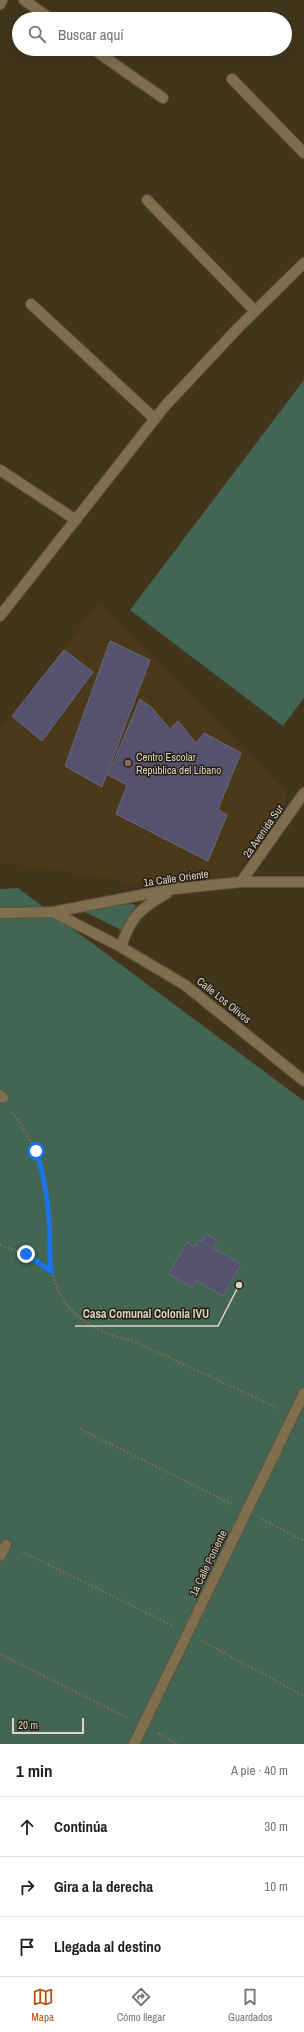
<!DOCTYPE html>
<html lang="es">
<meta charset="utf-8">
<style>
body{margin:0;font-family:"Archivo Narrow",sans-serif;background:#f2f2f2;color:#202124}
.scale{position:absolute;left:12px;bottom:10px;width:72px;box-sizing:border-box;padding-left:4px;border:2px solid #dcd4c5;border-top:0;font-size:11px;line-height:14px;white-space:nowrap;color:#dcd4c5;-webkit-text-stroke:3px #241e13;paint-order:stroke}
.stop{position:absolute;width:12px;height:12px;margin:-9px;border:3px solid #1a73e8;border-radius:50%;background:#fff}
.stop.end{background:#1a73e8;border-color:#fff;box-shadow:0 1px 4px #0008}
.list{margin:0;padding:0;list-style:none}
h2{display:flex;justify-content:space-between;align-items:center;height:52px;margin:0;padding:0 16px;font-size:17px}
h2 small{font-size:13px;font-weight:400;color:#757577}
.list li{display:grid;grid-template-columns:26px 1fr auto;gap:12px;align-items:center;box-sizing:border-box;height:60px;padding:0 16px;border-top:1px solid #e0e0e0}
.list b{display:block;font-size:15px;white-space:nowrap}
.list em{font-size:13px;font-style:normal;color:#757577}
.icon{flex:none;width:22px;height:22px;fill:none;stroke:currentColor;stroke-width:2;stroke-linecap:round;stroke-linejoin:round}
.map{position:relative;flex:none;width:304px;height:1744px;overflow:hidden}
.search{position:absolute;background:#fff;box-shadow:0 4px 16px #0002;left:12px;right:12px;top:12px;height:44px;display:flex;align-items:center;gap:10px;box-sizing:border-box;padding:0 14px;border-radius:22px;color:#757577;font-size:15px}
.sheet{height:232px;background:#fff}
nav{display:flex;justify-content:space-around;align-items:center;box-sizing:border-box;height:56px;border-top:1px solid #e0e0e0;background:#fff;font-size:11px;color:#757577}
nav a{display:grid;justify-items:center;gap:2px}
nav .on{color:#b45309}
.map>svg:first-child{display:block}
.built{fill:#4a3a19}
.green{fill:#436553}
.building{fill:#55526d;stroke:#6a6783}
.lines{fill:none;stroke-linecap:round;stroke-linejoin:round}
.minor-casing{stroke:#5e523a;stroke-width:12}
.path{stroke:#766b55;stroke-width:2.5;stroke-dasharray:2 2;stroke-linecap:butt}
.minor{stroke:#7f6f4e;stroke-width:10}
.route{stroke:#1a73e8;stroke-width:5}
.education-dot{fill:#8d6e63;stroke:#241e13;stroke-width:1.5}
.labels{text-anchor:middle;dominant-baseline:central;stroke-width:3;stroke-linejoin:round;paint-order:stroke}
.poi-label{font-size:11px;fill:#dcd4c5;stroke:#241e13;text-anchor:start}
.street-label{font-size:11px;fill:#dcd4c5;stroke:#241e13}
.leader{fill:none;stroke:#dcd4c5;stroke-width:1.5}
.callout-dot{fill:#dcd4c5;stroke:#241e13;stroke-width:1.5}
.callout-label{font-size:12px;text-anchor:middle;font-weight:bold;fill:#dcd4c5;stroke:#241e13;stroke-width:3;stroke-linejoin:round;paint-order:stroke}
</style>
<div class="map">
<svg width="304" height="1744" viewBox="0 0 304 1744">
<rect width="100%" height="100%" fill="#42351c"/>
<path class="built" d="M99 603 288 795 234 877 135 883 22 865 0 863V731Z"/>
<path class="green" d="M304 380V698L283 726 130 610Z
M18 888 304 1101V1744H0V889Z
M132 904 136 906 126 920 123 931 79 909Z"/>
<path class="building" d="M110 641 150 660 102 787 65 766Z
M64 650 93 672 42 741 12 716Z
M140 699 152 708 170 729 178 721 196 743 204 733 241 753 218 809 227 815 208 861 116 814 127 785 108 775Z
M206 1234 217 1240 213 1248 241 1264 223 1296 196 1280 192 1287 169 1274 187 1242 195 1247 199 1240 202 1242Z"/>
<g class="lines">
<defs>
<path id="minor" d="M24 0 51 19
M0 4 2 0
M93 49 163 98
M232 79 304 153
M147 200 255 311
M31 304 155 419
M0 470 76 520
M0 616 165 406 238 328 304 263
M241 882 304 793
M53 912 121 947 185 985 304 1081
M0 913 53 912 173 889 241 882H304
M121 947C131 916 139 910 167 893
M0 1095 3 1098
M0 1556 6 1545
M134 1744 304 1393"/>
</defs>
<use href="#minor" class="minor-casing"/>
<path class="path" d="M12 1112C16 1118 21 1124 24 1130 33 1144 41 1161 44 1177 57 1230 33 1291 89 1324 104 1333 113 1337 131 1340L278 1408
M0 1245 26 1254 51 1272
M80 1429 232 1504
M262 1519 304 1541
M23 1552 173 1626
M202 1641 304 1696
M0 1654 128 1718
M158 1733 177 1744"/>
<use href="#minor" class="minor"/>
</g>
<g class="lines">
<path class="route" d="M26 1254 52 1272 50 1264C50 1222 49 1191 36 1151"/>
</g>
<circle class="education-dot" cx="128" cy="763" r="4"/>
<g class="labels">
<g class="poi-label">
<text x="136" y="757">Centro Escolar<tspan x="136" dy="13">República del Líbano</tspan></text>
</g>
<g class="street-label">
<text transform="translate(263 831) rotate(-55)">2a Avenida Sur</text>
<text transform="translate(176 878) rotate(-8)">1a Calle Oriente</text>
<text transform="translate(224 1000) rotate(39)">Calle Los Olivos</text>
<text transform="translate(208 1563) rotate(-64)">1a Calle Poniente</text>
</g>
</g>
<path class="leader" d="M239 1285L218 1326H75"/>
<circle class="callout-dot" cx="239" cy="1285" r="4"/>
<g class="callout-label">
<text x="146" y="1318">Casa Comunal Colonia IVU</text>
</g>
</svg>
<div class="scale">20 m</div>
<div class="stop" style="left:36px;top:1151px"></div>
<div class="stop end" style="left:26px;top:1254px"></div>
<div class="search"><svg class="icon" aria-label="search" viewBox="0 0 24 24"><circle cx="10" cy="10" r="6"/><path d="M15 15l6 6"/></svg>Buscar aquí</div>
</div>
<section class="sheet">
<h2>1 min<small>A pie · 40 m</small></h2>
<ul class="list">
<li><svg class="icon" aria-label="ahead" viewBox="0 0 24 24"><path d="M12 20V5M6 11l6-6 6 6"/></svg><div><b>Continúa</b></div><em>30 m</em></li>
<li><svg class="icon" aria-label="right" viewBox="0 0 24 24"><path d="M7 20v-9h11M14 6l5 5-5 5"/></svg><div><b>Gira a la derecha</b></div><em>10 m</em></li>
<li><svg class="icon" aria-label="arrive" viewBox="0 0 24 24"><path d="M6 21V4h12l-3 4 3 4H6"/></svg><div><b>Llegada al destino</b></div></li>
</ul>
</section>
<nav>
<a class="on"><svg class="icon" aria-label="map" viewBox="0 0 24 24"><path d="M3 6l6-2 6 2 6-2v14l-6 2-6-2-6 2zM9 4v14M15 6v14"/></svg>Mapa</a>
<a><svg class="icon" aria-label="directions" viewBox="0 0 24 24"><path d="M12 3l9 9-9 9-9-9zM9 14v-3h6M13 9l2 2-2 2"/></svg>Cómo llegar</a>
<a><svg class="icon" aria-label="saved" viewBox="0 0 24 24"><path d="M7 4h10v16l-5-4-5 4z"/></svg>Guardados</a>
</nav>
